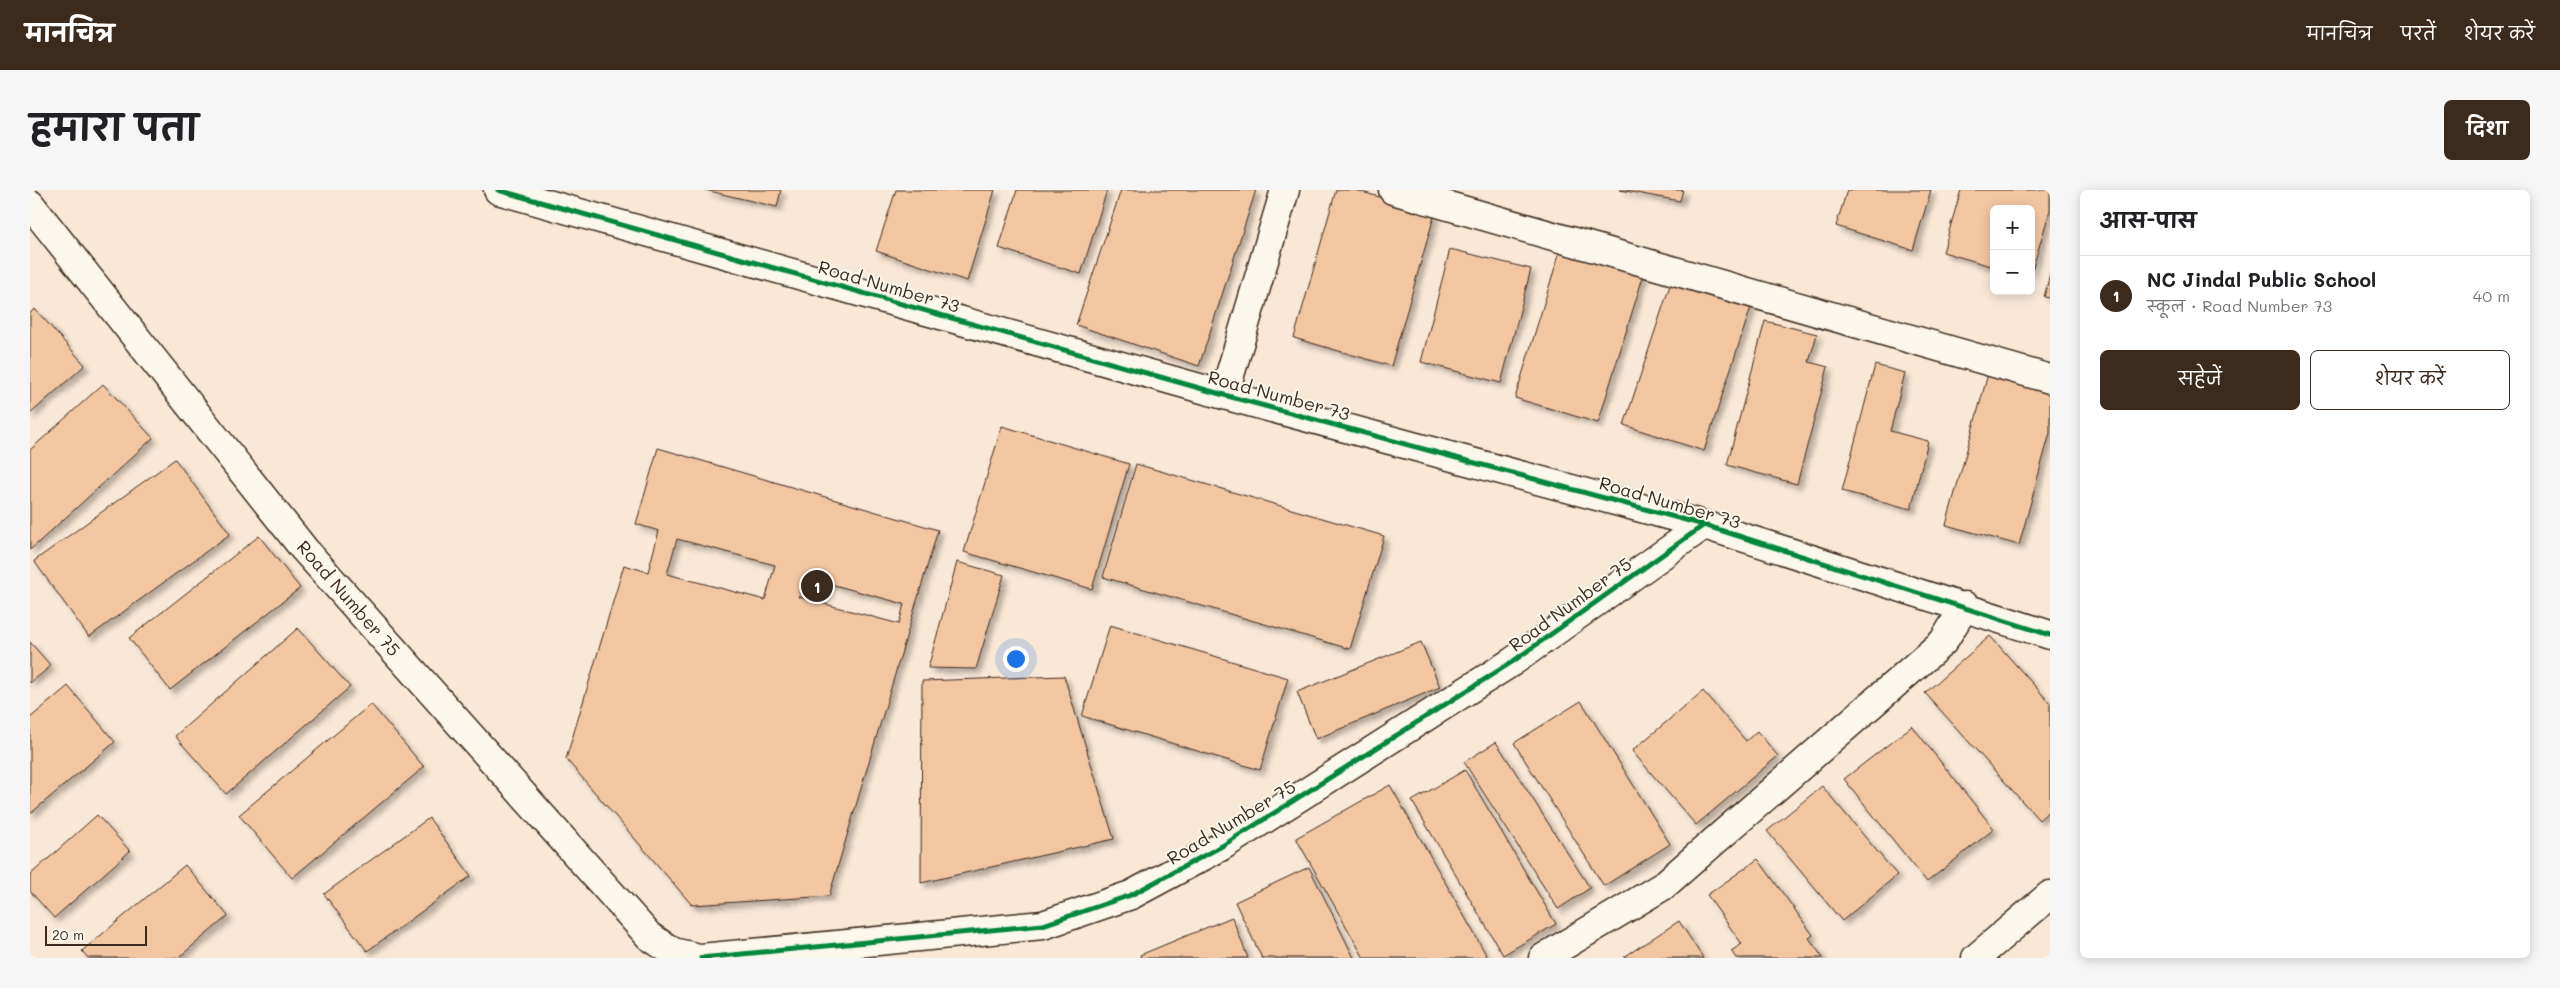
<!DOCTYPE html>
<html lang="hi">
<meta charset="utf-8">
<style>
body{margin:0;font-family:Mali,"Playpen Sans Deva",sans-serif;background:#f6f6f6;color:#202124}
.controls{position:absolute;right:15px;top:15px;display:grid;overflow:hidden;border-radius:8px;box-shadow:0 2px 12px #0003}
.controls button{width:45px;height:45px;display:grid;place-items:center;padding:0;border:0;border-bottom:1px solid #e0e0e0;background:#fff;color:#202124;font:25px sans-serif}
.scale{position:absolute;left:15px;bottom:12px;width:102px;box-sizing:border-box;padding-left:5px;border:2px solid #3b2a1e;border-top:0;font-size:14px;line-height:18px;white-space:nowrap;color:#3b2a1e;-webkit-text-stroke:4px #fbf7ec;paint-order:stroke}
.you{position:absolute;left:985px;top:468px;width:18px;height:18px;margin:-12px;border:4px solid #fff;border-radius:50%;background:#1a73e8;box-shadow:0 0 0 8px #1a73e833}
.badge{display:grid;place-items:center;width:32px;height:32px;border-radius:50%;background:#3b2a1e;color:#fff;font-size:16px;font-weight:700}
.pin{position:absolute;translate:-50% -50%;border:2px solid #fff;box-shadow:0 1px 5px #0006}
.list{margin:0;padding:0;list-style:none}
h2{display:flex;justify-content:space-between;align-items:center;height:65px;margin:0;padding:0 20px;font-size:21px}
h2 small{font-size:16px;font-weight:400;color:#757577}
.list li{display:grid;grid-template-columns:32px 1fr auto;gap:15px;align-items:center;box-sizing:border-box;height:80px;padding:0 20px;border-top:1px solid #e0e0e0}
.list b{display:block;font-size:19px;white-space:nowrap}
.list p{margin:0;font-size:16px;white-space:nowrap;color:#757577}
.list em{font-size:16px;font-style:normal;color:#757577}
.actions{display:flex;gap:10px;padding:15px 20px}
.actions a{flex:1;padding:11px 0;border:1px solid #3b2a1e;border-radius:8px;text-align:center;font-size:18px;color:#3b2a1e}
.actions .main{background:#3b2a1e;color:#fff}
.map{position:relative;flex:none;width:2020px;height:768px;overflow:hidden;border-radius:8px}
header{display:flex;align-items:center;gap:30px;box-sizing:border-box;height:70px;padding:0 25px;background:#3b2a1e;color:#fff}
header strong{font-size:24px}
nav{display:flex;gap:28px;margin-inline-start:auto;font-size:18px}
.intro{display:flex;align-items:center;justify-content:space-between;box-sizing:border-box;height:120px;padding:0 30px}
h1{margin:0;font-size:35px}
.button{padding:12px 22px;border-radius:8px;background:#3b2a1e;color:#fff;font-size:18px;font-weight:700}
main{display:flex;gap:30px;padding:0 30px}
aside{flex:1;background:#fff;border-radius:8px;box-shadow:0 2px 12px #0003}
.map>svg:first-child{display:block}
.building{fill:#f3c6a2;stroke:#3b2a1e;fill-rule:evenodd;filter:url(#shadow)}
.lines{fill:none;stroke-linecap:round;stroke-linejoin:round}
.minor-casing{stroke:#3b2a1e;stroke-width:31}
.minor{stroke:#fbf7ec;stroke-width:28}
.cycleway-casing{stroke:#fbf7ec;stroke-width:8}
.cycleway{stroke:#00873e;stroke-width:5}
.labels{text-anchor:middle;dominant-baseline:central;stroke-width:4;stroke-linejoin:round;paint-order:stroke}
.street-label{font-size:18px;fill:#3b2a1e;stroke:#fbf7ec}
</style>
<header>
<strong>मानचित्र</strong>
<nav><a>मानचित्र</a><a>परतें</a><a>शेयर करें</a></nav>
</header>
<div class="intro"><h1>हमारा पता</h1><a class="button">दिशा</a></div>
<main>
<div class="map">
<svg width="2020" height="768" viewBox="0 0 2020 768">
<defs>
<filter id="shadow"><feDropShadow dx="4.5" dy="4.5" stdDeviation="2.5" flood-color="#0004"/></filter>
</defs>
<rect width="100%" height="100%" fill="#f9e8d6"/>
<filter id="ink" filterUnits="userSpaceOnUse"><feTurbulence type="fractalNoise" baseFrequency=".02" numOctaves="2"/><feDisplacementMap in="SourceGraphic" scale="10" xChannelSelector="R" yChannelSelector="G"/><feConvolveMatrix kernelMatrix="1 2 1 2 8 2 1 2 1" color-interpolation-filters="sRGB"/></filter>
<g filter="url(#ink)">
<path class="building" d="M675 0H751L747 17Z
M866 0H965L937 91 846 61Z
M987 0H1077L1051 84 969 58Z
M1091 0H1226L1169 176 1046 135Z
M1306 0H1325L1405 23 1361 176 1264 148Z
M1590 0H1653L1650 11Z
M1817 0H1901L1883 60 1806 36Z
M1931 0H2020V20L2001 84V19H1964V77L1913 62Z
M1533 51 1616 77 1568 233 1485 208Z
M1420 59 1501 79 1471 193 1391 172Z
M2020 84V108L2014 107Z
M1642 89 1722 114 1674 261 1594 235Z
M5 119 55 175 0 224V123Z
M1735 131 1787 144 1779 172 1798 177 1767 294 1697 275Z
M1845 175 1875 183 1860 241 1898 251 1881 319 1812 301Z
M1958 184 2020 201V243L1989 355 1916 335Z
M73 194 123 248 0 360V260Z
M972 236 1099 274 1062 399 934 362Z
M628 258 908 340 799 706 662 715 536 569 594 375 618 382 629 341 606 334ZM647 349 745 375 735 410 637 384ZM775 387 874 414 869 434 769 407Z
M145 269 200 344 59 447 4 371Z
M1106 274 1354 346 1320 459 1073 387Z
M229 346 270 398 140 500 99 448Z
M927 372 974 385 946 479 898 478Z
M1080 435 1258 488 1230 580 1052 526Z
M268 438 320 497 196 604 145 546Z
M1960 446 2020 513V620L2009 630 1895 503Z
M0 452 21 476 0 493Z
M1391 452 1410 497 1286 549 1267 502Z
M1034 486 1084 649 891 693 892 491Z
M38 496 85 552 0 624V528Z
M1673 501 1716 551 1727 541 1748 566 1666 635 1602 561Z
M1551 511 1640 654 1574 696 1484 553Z
M341 514 394 577 262 688 209 625Z
M1882 536 1964 639 1897 692 1814 589Z
M1466 552 1560 698 1528 719 1434 572Z
M1435 580 1526 734 1473 765 1382 611Z
M1360 595 1458 768H1334L1266 648Z
M1792 596 1867 685 1812 731 1737 641Z
M67 625 100 661 24 728 0 701V685Z
M399 628 441 686 337 761 294 704Z
M1728 669 1783 745 1779 748 1793 768H1706L1701 761 1712 754 1677 705Z
M155 675 198 726 148 768H58L52 761Z
M1279 677 1324 768H1232L1205 712Z
M1202 727 1218 768H1111L1110 765Z
M1649 731 1673 768H1595L1594 767Z"/>
<g class="lines">
<defs>
<path id="minor" d="M468 0 1194 205 1674 335 2020 445
M1363 0 2020 189
M0 14 274 359 619 746 643 762 669 768
M1194 205 1255 0
M671 768 1013 735 1101 705 1192 656 1482 472 1674 335
M1513 768 1633 696 1913 452 1935 416
M1946 768 2020 705"/>
</defs>
<use href="#minor" class="minor-casing"/>
<use href="#minor" class="minor"/>
<defs>
<path id="cycleway" d="M468 0 1194 205 1674 335 2020 445
M671 768 1013 735 1101 705 1192 656 1482 472 1674 335"/>
</defs>
<use href="#cycleway" class="cycleway-casing"/>
<use href="#cycleway" class="cycleway"/>
</g>
</g>
<g class="labels">
<g class="street-label">
<text transform="translate(859 96) rotate(16)">Road Number 73</text>
<text transform="translate(1249 205) rotate(15)">Road Number 73</text>
<text transform="translate(1640 312) rotate(16)">Road Number 73</text>
<text transform="translate(319 408) rotate(49)">Road Number 75</text>
<text transform="translate(1540 414) rotate(-36)">Road Number 75</text>
<text transform="translate(1201 632) rotate(-31)">Road Number 75</text>
</g>
</g>
</svg>
<div class="controls">
<button>+</button>
<button>−</button>
</div>
<div class="scale">20 m</div>
<div class="you"></div>
<div class="pin badge" style="left:787px;top:396px">1</div>
</div>
<aside>
<h2>आस-पास<small></small></h2>
<ul class="list">
<li><span class="badge">1</span><div><b>NC Jindal Public School</b><p>स्कूल · Road Number 73</p></div><em>40 m</em></li>
</ul>
<div class="actions"><a class="main">सहेजें</a><a>शेयर करें</a></div>
</aside>
</main>
